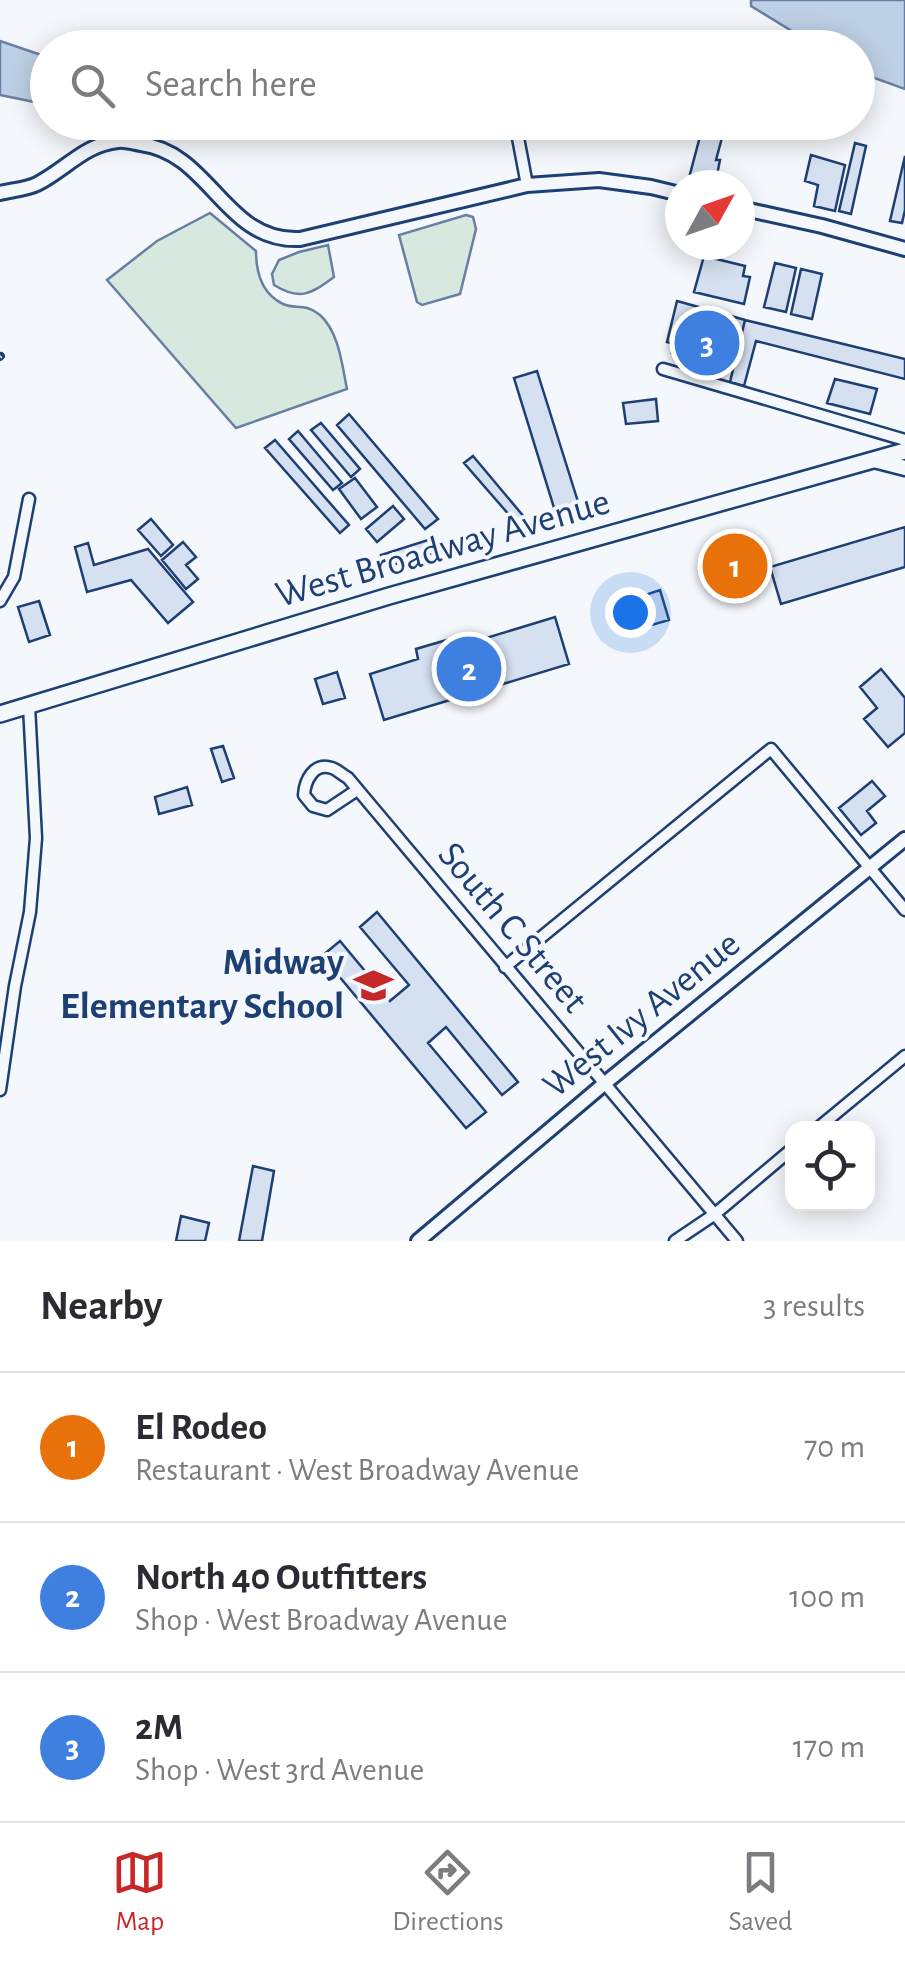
<!DOCTYPE html>
<meta charset="utf-8">
<style>
body{margin:0;font-family:"Alegreya Sans",sans-serif;background:#f2f2f3;color:#2b2b33}
.controls{position:absolute;right:30px;bottom:30px;display:grid;overflow:hidden;border-radius:20px;box-shadow:0 5px 25px #0003}
.controls button{width:90px;height:90px;display:grid;place-items:center;padding:0;border:0;border-bottom:2px solid #e1e1e2;background:#fff;color:#2b2b33;font:50px sans-serif}
.compass{position:absolute;left:665px;top:170px;width:90px;height:90px;border-radius:50%;background:#fff;box-shadow:0 5px 25px #0003;rotate:50deg}
.you{position:absolute;left:630px;top:612px;width:35px;height:35px;margin:-25px;border:8px solid #fff;border-radius:50%;background:#1a73e8;box-shadow:0 0 0 15px #1a73e833}
.badge{display:grid;place-items:center;width:65px;height:65px;border-radius:50%;background:#c62828;color:#fff;font-size:32px;font-weight:700}
.pin{position:absolute;translate:-50% -50%;border:5px solid #fff;box-shadow:0 2px 10px #0006}
.list{margin:0;padding:0;list-style:none}
h2{display:flex;justify-content:space-between;align-items:center;height:130px;margin:0;padding:0 40px;font-size:42px}
h2 small{font-size:32px;font-weight:400;color:#7c7c81}
.list li{display:grid;grid-template-columns:65px 1fr auto;gap:30px;align-items:center;box-sizing:border-box;height:150px;padding:0 40px;border-top:2px solid #e1e1e2}
.list b{display:block;font-size:38px;white-space:nowrap}
.list p{margin:0;font-size:32px;white-space:nowrap;color:#7c7c81}
.list em{font-size:32px;font-style:normal;color:#7c7c81}
.icon{flex:none;width:55px;height:55px;fill:none;stroke:currentColor;stroke-width:2;stroke-linecap:round;stroke-linejoin:round}
.map{position:relative;flex:none;width:905px;height:1241px;overflow:hidden}
.search{position:absolute;background:#fff;box-shadow:0 5px 25px #0003;left:30px;right:30px;top:30px;height:110px;display:flex;align-items:center;gap:25px;box-sizing:border-box;padding:0 35px;border-radius:55px;color:#7c7c81;font-size:38px}
.sheet{height:580px;background:#fff}
nav{display:flex;justify-content:space-around;align-items:center;box-sizing:border-box;height:140px;border-top:2px solid #e1e1e2;background:#fff;font-size:28px;color:#7c7c81}
nav a{display:grid;justify-items:center;gap:5px}
nav .on{color:#c62828}
.map>svg:first-child{display:block}
.green{fill:#d7e8df;stroke:#687fa3;stroke-width:2.5}
.water{fill:#bed0e5;stroke:#687fa3;stroke-width:2.5}
.building{fill:#d5e0f0;stroke:#1d3f73;stroke-width:2.5}
.lines{fill:none;stroke-linecap:round;stroke-linejoin:round}
.minor-casing{stroke:#1d3f73;stroke-width:15}
.tertiary-casing{stroke:#1d3f73;stroke-width:18}
.secondary-casing{stroke:#1d3f73;stroke-width:19}
.primary-casing{stroke:#1d3f73;stroke-width:20}
.minor{stroke:#f4f7fb;stroke-width:10}
.tertiary{stroke:#f4f7fb;stroke-width:12}
.secondary{stroke:#f4f7fb;stroke-width:14}
.primary{stroke:#f4f7fb;stroke-width:15}
.rail-casing{stroke:#1d3f73;stroke-width:8}
.rail{stroke:#f4f7fb;stroke-width:4;stroke-dasharray:11;stroke-linecap:butt}
.labels{text-anchor:middle;dominant-baseline:central;stroke-width:8;stroke-linejoin:round;paint-order:stroke}
.street-label{font-size:38px;fill:#1d3f73;stroke:#f4f7fb}
.poi-label{font-size:38px;font-weight:bold;fill:#1d3f73;stroke:#f4f7fb;text-anchor:end}
</style>
<div class="map">
<svg width="905" height="1241" viewBox="0 0 905 1241">
<rect width="100%" height="100%" fill="#f4f7fb"/>
<path class="green" d="M210 213 256 251C256 272 262 294 283 304 296 310 304 302 320 315 339 332 342 365 347 389L236 428 107 280 157 241Z
M466 215 473 217 476 229 460 294 422 305 417 302 399 235Z
M328 245 334 277C311 294 300 301 274 285L272 274 279 260 299 252Z"/>
<path class="water" d="M751 0H905V89L858 72V48L818 47 751 6Z
M0 41 47 57V113L39 103 0 95Z"/>
<path class="building" d="M702 129 723 134 716 160H720L716 180 690 174Z
M855 143 866 146 851 214 839 211Z
M811 155 845 165 835 211 814 206 818 185 805 181Z
M905 156V210L902 223 890 221Z
M704 256 745 266 743 276 750 277 744 304 694 292Z
M775 263 796 268 786 312 764 307Z
M801 269 822 274 812 319 791 314Z
M677 301 745 320 733 369 672 353 675 344 667 342Z
M745 320 905 359V379L756 341 744 386 730 382Z
M537 371 579 505 555 511 514 378Z
M835 379 877 389 870 414 827 403Z
M656 399 658 421 626 424 623 403Z
M349 414 438 519 425 529 337 425Z
M321 423 360 469 351 477 311 430Z
M298 431 342 483 333 490 289 439Z
M275 440 349 525 340 533 265 448Z
M473 456 525 518 517 524 464 463Z
M355 478 377 507 361 519 339 489Z
M393 506 404 519 377 542 366 529Z
M151 519 173 545 161 556 138 530Z
M905 527V567L781 604 770 567Z
M431 539 435 553 385 567 381 555Z
M183 542 196 557 186 565 198 579 186 589 162 560Z
M88 543 94 565 148 549 193 602 168 623 131 580 87 592 75 547Z
M731 546 755 565 739 586 715 567Z
M660 590 669 620 645 627 636 598Z
M39 601 50 635 29 642 18 607Z
M555 617 569 664 384 720 370 674 418 659 416 649 467 634 470 643Z
M881 669 905 698V733L888 747 864 719 877 708 860 687Z
M337 672 345 698 323 704 315 679Z
M223 746 234 778 222 782 211 749Z
M872 781 885 796 867 811 876 823 861 835 839 808Z
M187 787 192 805 159 814 155 797Z
M377 912 518 1082 502 1095 446 1027 428 1043 486 1112 466 1128 322 956 340 941 390 1001 409 985 360 927Z
M253 1166 274 1171 262 1241H239Z
M181 1216 209 1223 205 1241H176Z"/>
<g class="lines">
<defs>
<path id="minor" d="M515 122 527 185
M663 369 905 440
M0 601 14 577 29 499
M357 790 327 810 313 806 304 795C305 780 314 762 332 768 338 770 342 775 348 778L737 1241
M505 967 771 749 905 910
M0 1090 15 986 30 912 36 838 29 706
M818 1128 905 1056
M675 1241 715 1214 792 1149"/>
<path id="tertiary" d="M0 193C12 190 27 189 37 184 65 170 85 144 118 141 125 140 134 143 141 144 211 153 225 243 300 239L527 185 599 180 651 187 680 194
M740 208 822 226 905 249
M418 1241 604 1084 905 839"/>
<path id="secondary" d="M874 460 905 468"/>
<path id="primary" d="M0 714 389 596 905 451"/>
</defs>
<use href="#minor" class="minor-casing"/>
<use href="#tertiary" class="tertiary-casing"/>
<use href="#secondary" class="secondary-casing"/>
<use href="#primary" class="primary-casing"/>
<use href="#minor" class="minor"/>
<use href="#tertiary" class="tertiary"/>
<use href="#secondary" class="secondary"/>
<use href="#primary" class="primary"/>
<defs>
<path id="rail" d="M0 357 1 356"/>
</defs>
<use href="#rail" class="rail-casing"/>
<use href="#rail" class="rail"/>
</g>
<defs>
<symbol id="school-bare" viewBox="-9 -9 18 18"><path d="M0-5L7-2L0 1L-7-2ZM-4 1L0 2.5L4 1V4Q0 6-4 4Z" fill="#c62828" stroke="#f4f7fb" stroke-width="2.5" paint-order="stroke"/></symbol>
</defs>
<g fill-rule="evenodd">
<use href="#school-bare" x="346" y="958" width="55" height="55"/>
</g>
<g class="labels">
<g class="street-label">
<text transform="translate(443 549) rotate(-16)">West Broadway Avenue</text>
<text transform="translate(512 928) rotate(50)">South C Street</text>
<text transform="translate(642 1015) rotate(-39)">West Ivy Avenue</text>
</g>
<g class="poi-label">
<text x="344" y="963">Midway<tspan x="344" dy="44">Elementary School</tspan></text>
</g>
</g>
</svg>
<div class="controls">
<button><svg class="icon" aria-label="locate" viewBox="0 0 24 24"><circle cx="12" cy="12" r="6"/><path d="M12 2v4M12 18v4M2 12h4M18 12h4"/></svg></button>
</div>
<svg class="compass" viewBox="-18 -18 36 36"><path d="M0-13l5 13h-10z" fill="#e53935"/><path d="M0 13l5-13h-10z" fill="#7c7c81"/></svg>
<div class="you"></div>
<div class="pin badge" style="left:735px;top:566px;background:#e8710a">1</div>
<div class="pin badge" style="left:469px;top:669px;background:#3f7fe0">2</div>
<div class="pin badge" style="left:707px;top:343px;background:#3f7fe0">3</div>
<div class="search"><svg class="icon" aria-label="search" viewBox="0 0 24 24"><circle cx="10" cy="10" r="6"/><path d="M15 15l6 6"/></svg>Search here</div>
</div>
<section class="sheet">
<h2>Nearby<small>3 results</small></h2>
<ul class="list">
<li><span class="badge" style="background:#e8710a">1</span><div><b>El Rodeo</b><p>Restaurant · West Broadway Avenue</p></div><em>70 m</em></li>
<li><span class="badge" style="background:#3f7fe0">2</span><div><b>North 40 Outfitters</b><p>Shop · West Broadway Avenue</p></div><em>100 m</em></li>
<li><span class="badge" style="background:#3f7fe0">3</span><div><b>2M</b><p>Shop · West 3rd Avenue</p></div><em>170 m</em></li>
</ul>
</section>
<nav>
<a class="on"><svg class="icon" aria-label="map" viewBox="0 0 24 24"><path d="M3 6l6-2 6 2 6-2v14l-6 2-6-2-6 2zM9 4v14M15 6v14"/></svg>Map</a>
<a><svg class="icon" aria-label="directions" viewBox="0 0 24 24"><path d="M12 3l9 9-9 9-9-9zM9 14v-3h6M13 9l2 2-2 2"/></svg>Directions</a>
<a><svg class="icon" aria-label="saved" viewBox="0 0 24 24"><path d="M7 4h10v16l-5-4-5 4z"/></svg>Saved</a>
</nav>
